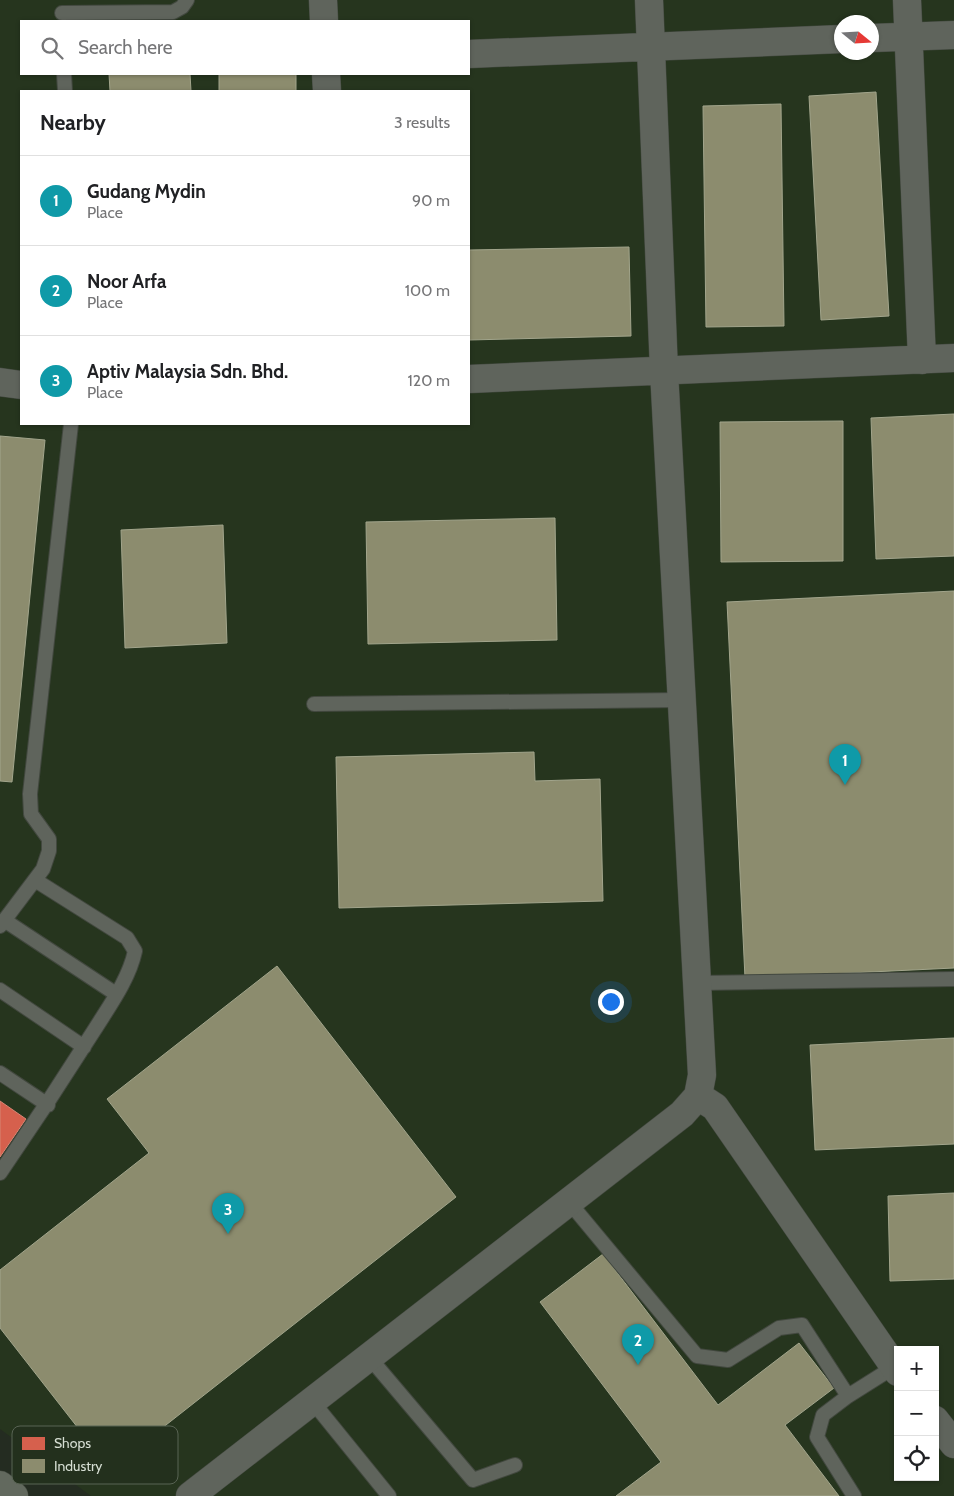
<!DOCTYPE html>
<meta charset="utf-8">
<style>
body{margin:0;font-family:Cabin,sans-serif;background:#f6f6f6;color:#202124}
.controls{position:absolute;right:15px;bottom:15px;display:grid;overflow:hidden;border-radius:0px;box-shadow:0 1px 4px #0004}
.controls button{width:45px;height:45px;display:grid;place-items:center;padding:0;border:0;border-bottom:1px solid #e0e0e0;background:#fff;color:#202124;font:25px sans-serif}
.compass{position:absolute;left:834px;top:15px;width:45px;height:45px;border-radius:50%;background:#fff;box-shadow:0 1px 4px #0004;rotate:108deg}
.you{position:absolute;left:610px;top:1001px;width:18px;height:18px;margin:-12px;border:4px solid #fff;border-radius:50%;background:#1a73e8;box-shadow:0 0 0 8px #1a73e833}
.badge{display:grid;place-items:center;width:32px;height:32px;border-radius:50%;background:#565a57;color:#fff;font-size:16px;font-weight:700}
.pin{position:absolute;translate:-50% -41px;filter:drop-shadow(0 1px 2px #0008)}
.pin::after{content:'';position:absolute;top:26px;width:18px;height:15px;background:inherit;clip-path:polygon(0 0,100% 0,50% 100%)}
.list{margin:0;padding:0;list-style:none}
h2{display:flex;justify-content:space-between;align-items:center;height:65px;margin:0;padding:0 20px;font-size:21px}
h2 small{font-size:16px;font-weight:400;color:#757577}
.list li{display:grid;grid-template-columns:32px 1fr auto;gap:15px;align-items:center;box-sizing:border-box;height:90px;padding:0 20px;border-top:1px solid #e0e0e0}
.list b{display:block;font-size:19px;white-space:nowrap}
.list p{margin:0;font-size:16px;white-space:nowrap;color:#757577}
.list em{font-size:16px;font-style:normal;color:#757577}
.icon{flex:none;width:28px;height:28px;fill:none;stroke:currentColor;stroke-width:2;stroke-linecap:round;stroke-linejoin:round}
.map{position:relative;flex:none;width:954px;height:1496px;overflow:hidden}
.search{position:absolute;background:#fff;box-shadow:0 1px 4px #0004;left:20px;top:20px;width:450px;height:55px;display:flex;align-items:center;gap:12px;box-sizing:border-box;padding:0 18px;border-radius:0px;color:#757577;font-size:19px}
.panel{position:absolute;background:#fff;box-shadow:0 1px 4px #0004;left:20px;top:90px;width:450px;height:335px;border-radius:0px}
.map>svg:first-child{display:block}
.built{fill:#26351e;fill-rule:evenodd}
.shops{fill:#d6604d;stroke:#d68675}
.industry{fill:#8c8c6e;stroke:#a2a58c}
.lines{fill:none;stroke-linecap:round;stroke-linejoin:round}
.lane-casing{stroke:#42483f;stroke-width:16}
.street-casing{stroke:#42483f;stroke-width:29}
.secondary-casing{stroke:#42483f;stroke-width:29}
.lane{stroke:#5f645c;stroke-width:14}
.street{stroke:#5f645c;stroke-width:28}
.secondary{stroke:#62695e;stroke-width:28}
.key{fill:#23301d;stroke:#596454;stroke-width:1}
.key-label{font-size:14px;fill:#d6ded3}
</style>
<div class="map">
<svg width="954" height="1496" viewBox="0 0 954 1496">
<rect width="100%" height="100%" fill="#242c21"/>
<path class="built" d="M0 0H954V1496H91L0 1429ZM21 21H469V74H21ZM842 22H872V52H842ZM21 91H469V424H21ZM898 1350H935V1477H898Z"/>
<path class="shops" d="M0 1101 26 1119 0 1157Z"/>
<path class="industry" d="M109 74H190L191 91H110Z
M219 74H296V91H219Z
M876 92 889 316 821 320 809 96Z
M781 104 784 326 706 327 703 106Z
M629 247 631 336 469 340V250Z
M954 414V556L876 559 871 418Z
M843 421V561L721 562 720 422Z
M0 436 45 440 12 782 0 781Z
M555 518 557 640 368 644 366 522Z
M223 525 227 643 125 648 121 530Z
M954 591V968L745 978 727 602Z
M534 752 535 781 600 779 603 901 339 908 336 757Z
M277 966 456 1197 110 1469 0 1328V1270L149 1153 107 1099Z
M954 1038V1144L815 1150 810 1045Z
M954 1193V1279L890 1281 888 1196Z
M603 1254 718 1405 799 1343 834 1388 785 1425 839 1496H616L661 1462 540 1302Z"/>
<g class="lines">
<defs>
<path id="lane" d="M62 13 173 12 182 7 187 0
M64 74 65 91
M314 704 680 700
M4 920 116 994
M0 926 43 869 49 851V839L31 814 30 794 71 424
M698 983 954 979
M0 990 84 1047
M0 1073 48 1105
M0 1173C33 1125 64 1078 95 1029 110 1005 129 979 135 951L127 938 35 880
M569 1202 697 1356 728 1360 779 1328 802 1325 848 1396 894 1367
M369 1357 473 1480 515 1465
M848 1396 823 1415 817 1437 854 1496
M312 1401 389 1496"/>
<path id="street" d="M323 0 324 21
M907 0 922 360
M872 38 954 35
M469 54 842 39
M326 74 327 91
M469 379 954 358
M0 382 21 385
M698 1096 715 1107 898 1372
M935 1420 954 1444
M190 1496 682 1114 698 1096 702 1075 664 371 649 0"/>
<path id="secondary" d="M0 1485 14 1496"/>
</defs>
<use href="#lane" class="lane-casing"/>
<use href="#street" class="street-casing"/>
<use href="#secondary" class="secondary-casing"/>
<use href="#lane" class="lane"/>
<use href="#street" class="street"/>
<use href="#secondary" class="secondary"/>
</g>
<rect x="12" y="1426" width="166" height="58" rx="8" class="key"/>
<rect x="22" y="1437" width="23" height="13" fill="#d6604d"/>
<rect x="22" y="1459" width="23" height="14" fill="#8c8c6e"/>
<g class="key-label">
<text x="54" y="1448">Shops</text>
<text x="54" y="1471">Industry</text>
</g>
</svg>
<div class="controls">
<button>+</button>
<button>−</button>
<button><svg class="icon" aria-label="locate" viewBox="0 0 24 24"><circle cx="12" cy="12" r="6"/><path d="M12 2v4M12 18v4M2 12h4M18 12h4"/></svg></button>
</div>
<svg class="compass" viewBox="-18 -18 36 36"><path d="M0-13l5 13h-10z" fill="#e53935"/><path d="M0 13l5-13h-10z" fill="#757577"/></svg>
<div class="you"></div>
<div class="pin badge" style="left:845px;top:785px;background:#0f9aa8">1</div>
<div class="pin badge" style="left:638px;top:1365px;background:#0f9aa8">2</div>
<div class="pin badge" style="left:228px;top:1234px;background:#0f9aa8">3</div>
<div class="search"><svg class="icon" aria-label="search" viewBox="0 0 24 24"><circle cx="10" cy="10" r="6"/><path d="M15 15l6 6"/></svg>Search here</div>
<section class="panel">
<h2>Nearby<small>3 results</small></h2>
<ul class="list">
<li><span class="badge" style="background:#0f9aa8">1</span><div><b>Gudang Mydin</b><p>Place</p></div><em>90 m</em></li>
<li><span class="badge" style="background:#0f9aa8">2</span><div><b>Noor Arfa</b><p>Place</p></div><em>100 m</em></li>
<li><span class="badge" style="background:#0f9aa8">3</span><div><b>Aptiv Malaysia Sdn. Bhd.</b><p>Place</p></div><em>120 m</em></li>
</ul>
</section>
</div>
